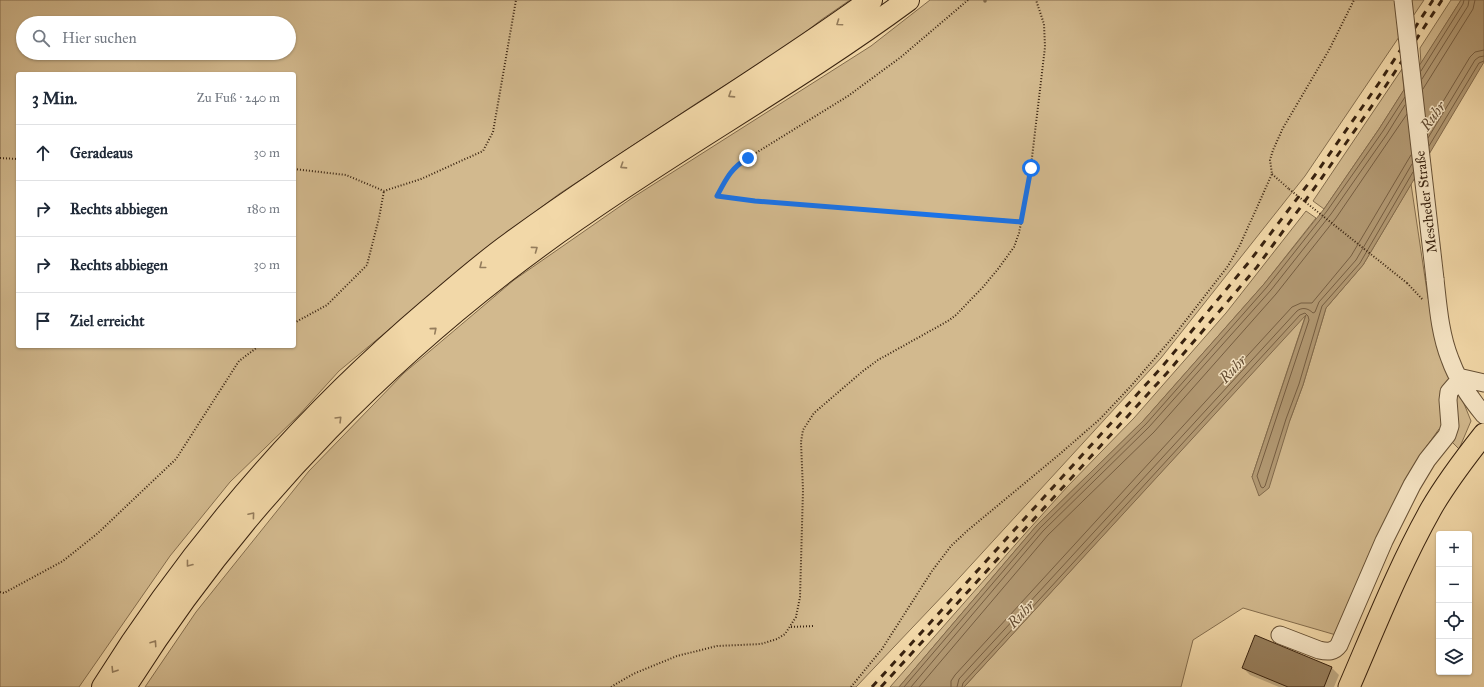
<!DOCTYPE html>
<html lang="de">
<meta charset="utf-8">
<style>
body{margin:0;font-family:"IM FELL Great Primer",serif;background:#f2f2f3;color:#1f2937}
.controls{position:absolute;right:12px;bottom:12px;display:grid;overflow:hidden;border-radius:4px;box-shadow:0 1px 3px #0004}
.controls button{width:36px;height:36px;display:grid;place-items:center;padding:0;border:0;border-bottom:1px solid #e0e1e3;background:#fff;color:#1f2937;font:20px sans-serif}
.stop{position:absolute;width:12px;height:12px;margin:-9px;border:3px solid #1a73e8;border-radius:50%;background:#fff}
.stop.end{background:#1a73e8;border-color:#fff;box-shadow:0 1px 4px #0008}
.list{margin:0;padding:0;list-style:none}
h2{display:flex;justify-content:space-between;align-items:center;height:52px;margin:0;padding:0 16px;font-size:17px}
h2 small{font-size:13px;font-weight:400;color:#747a83}
.list li{display:grid;grid-template-columns:26px 1fr auto;gap:12px;align-items:center;box-sizing:border-box;height:56px;padding:0 16px;border-top:1px solid #e0e1e3}
.list b{display:block;font-size:15px;white-space:nowrap}
.list em{font-size:13px;font-style:normal;color:#747a83}
.icon{flex:none;width:22px;height:22px;fill:none;stroke:currentColor;stroke-width:2;stroke-linecap:round;stroke-linejoin:round}
.map{position:relative;flex:none;width:1484px;height:687px;overflow:hidden}
.search{position:absolute;background:#fff;box-shadow:0 1px 3px #0004;left:16px;top:16px;width:280px;height:44px;display:flex;align-items:center;gap:10px;box-sizing:border-box;padding:0 14px;border-radius:22px;color:#747a83;font-size:15px}
.panel{position:absolute;background:#fff;box-shadow:0 1px 3px #0004;left:16px;top:72px;width:280px;height:276px;border-radius:4px}
.map>svg:first-child{display:block}
.green{fill:#d2b98e;stroke:#856e4e;fill-rule:evenodd}
.water{fill:#b39a74;stroke:#826a4c}
.shadow{fill:#0003}
.lines{fill:none;stroke-linecap:round;stroke-linejoin:round}
.shore{stroke:#765e42;stroke-width:1}
.stream{stroke:#826a4c;stroke-width:3.5}
.building{fill:#99815f;stroke:#38220f}
.minor-casing{stroke:#665035;stroke-width:19}
.major-casing{stroke:#38220f;stroke-width:23}
.highway-casing{stroke:#38220f;stroke-width:24}
.path{stroke:#38220f;stroke-width:2;stroke-dasharray:1 2;stroke-linecap:butt}
.minor{stroke:#f7e6c6;stroke-width:17}
.major{stroke:#f2d8a8;stroke-width:21}
.highway{stroke:#f2d8a8;stroke-width:22}
.rail{stroke:#38220f;stroke-width:3;stroke-dasharray:7 7;stroke-linecap:butt}
.minor-bridge-casing{stroke:#665035;stroke-width:19;stroke-linecap:butt}
.path-bridge{stroke:#38220f;stroke-width:2;stroke-dasharray:1 2;stroke-linecap:butt}
.minor-bridge{stroke:#f7e6c6;stroke-width:17}
.oneway{stroke:#957d5c}
.route{stroke:#1a73e8;stroke-width:5}
.labels{text-anchor:middle;dominant-baseline:central;stroke-width:3;stroke-linejoin:round;paint-order:stroke}
.street-label{font-size:14px;fill:#38220f;stroke:#f7e6c6}
.water-label{font-size:15px;font-style:italic;fill:#634c32;stroke:#f7e6c6}
</style>
<div class="map">
<svg width="1484" height="687" viewBox="0 0 1484 687">
<rect width="100%" height="100%" fill="#f2d8a8"/>
<filter id="stains"><feTurbulence type="fractalNoise" baseFrequency=".005" numOctaves="4"/><feColorMatrix values="0 0 0 0 .2 0 0 0 0 .09 0 0 0 0 .02 0 0 0 .5 -.17"/></filter>
<radialGradient id="worn" r=".72"><stop offset=".6" stop-color="#630" stop-opacity="0"/><stop offset="1" stop-color="#630" stop-opacity=".3"/></radialGradient>
<path class="green" d="M0 0H850L821 20 785 48 700 101 559 194 497 240 339 371 299 415 230 482 170 556 79 687H0ZM23 23H289V53H23ZM18 74H294V346H18Z
M930 0H1424L1305 176 1161 358 949 589 856 687H145L196 612 309 471 404 373 514 280 632 198 871 46Z
M1451 0H1461L1421 64 1420 48Z
M1402 69 1404 90 1379 129 1324 209 1313 201Z
M1411 184 1428 298 1448 364 1471 421 1459 449 1439 429 1419 457 1336 635 1243 608 1193 640 1181 687H964L1306 314 1252 477 1290 420 1303 385 1326 308 1363 265Z
M1306 211 1316 218 1264 284 1143 421 1037 525 899 687H890L1023 536 1067 487 1134 418 1226 313Z"/>
<path class="water" d="M1461 0H1484V62L1363 265 1326 308 1303 385 1290 420 1269 488 1259 496 1252 477 1306 315 964 687H899L1037 525 1143 421 1264 284 1324 209 1379 129Z"/>
<path class="shadow" d="M1243 668H1332L1339 675 1334 687H1279L1250 675Z"/>
<g class="lines">
<path class="shore" d="M1421 71 1463 4 1464 0
M1422 79 1468 6 1469 0
M1423 89 1473 9 1475 0
M1427 128 1470 57 1475 52 1484 50
M1428 138 1475 60 1479 57 1484 56
M1429 146 1479 63 1484 61
M904 687 1040 528 1146 424 1267 287 1327 211 1383 131 1405 97
M911 687 1043 531 1149 427 1271 290 1331 214 1387 134 1405 105
M919 687 1048 535 1154 432 1276 294 1336 218 1407 114
M951 687V681L955 675 1292 307 1301 303H1312L1351 256 1411 155
M957 687 959 679 1297 311C1302 307 1308 308 1313 313L1315 312 1319 302 1356 260 1412 164
M962 687 963 683 1300 315 1305 313 1308 316 1309 320 1257 476 1261 487 1263 488 1265 486 1286 419 1299 384 1322 306 1360 263 1413 172"/>
<path class="stream" d="M985 0V1"/>
</g>
<path class="building" d="M1255 635 1332 667 1324 687H1288L1242 668Z"/>
<g class="lines">
<defs>
<path id="minor" d="M1435 279C1438 306 1440 334 1450 359 1457 379 1470 398 1484 415
M1458 377 1484 383
M1280 635 1319 650C1328 652 1334 652 1339 645L1384 541 1412 485 1427 460 1447 435 1450 426 1448 400 1449 392 1455 385 1461 382"/>
<path id="major" d="M1349 687C1375 627 1399 566 1431 509 1446 483 1465 458 1484 434"/>
<path id="highway" d="M103 687C192 545 303 417 430 309 457 286 483 263 511 243 628 157 754 85 871 0
M125 687C241 502 398 343 577 219 685 143 801 79 908 0"/>
</defs>
<use href="#minor" class="minor-casing"/>
<use href="#major" class="major-casing"/>
<use href="#highway" class="highway-casing"/>
<path class="path" d="M968 0 901 57 848 96 738 164 728 175 717 196 755 201 1021 221
M0 158 18 159
M294 169 346 175 384 191 421 179 483 151 493 132 516 0
M1272 174 1289 189
M1407 283 1423 300
M294 323 327 305 367 265 379 218 384 191
M0 592 4 593 63 561 98 533 176 459 239 361 259 346
M791 627 814 626
M611 687 633 674 677 656 717 646 761 644 777 639 785 634 796 617 800 597 803 490 801 442 803 430 814 413 863 371 878 360 948 321 956 315 983 287 998 269 1014 247 1019 233 1029 183 1045 47 1044 24 1036 0
M851 687 882 649 932 571 951 546 967 531 1061 453 1100 419 1131 386 1173 337 1228 266 1240 245 1272 174 1270 160 1273 150 1283 128 1329 50 1354 0"/>
<use href="#minor" class="minor"/>
<use href="#major" class="major"/>
<use href="#highway" class="highway"/>
<path class="rail" d="M872 687 1161 368 1249 262 1315 175 1379 83 1433 0
M881 687 1167 373 1257 267 1321 179 1385 87 1442 0"/>
<defs>
<path id="minor-bridge" d="M1403 0 1435 279"/>
</defs>
<use href="#minor-bridge" class="minor-bridge-casing"/>
<path class="path-bridge" d="M1289 189 1407 283"/>
<use href="#minor-bridge" class="minor-bridge"/>
</g>
<defs><path id="oneway-chevron" d="M-2-3.5L2.5 0L-2 3.5" fill="none" stroke-width="1.6" stroke-linecap="round" stroke-linejoin="round"/></defs>
<g class="oneway">
<use href="#oneway-chevron" transform="translate(839 23) rotate(145)"/>
<use href="#oneway-chevron" transform="translate(731 95) rotate(147)"/>
<use href="#oneway-chevron" transform="translate(623 166) rotate(147)"/>
<use href="#oneway-chevron" transform="translate(535 249) rotate(-36)"/>
<use href="#oneway-chevron" transform="translate(482 266) rotate(142)"/>
<use href="#oneway-chevron" transform="translate(434 330) rotate(-41)"/>
<use href="#oneway-chevron" transform="translate(339 419) rotate(-45)"/>
<use href="#oneway-chevron" transform="translate(252 515) rotate(-50)"/>
<use href="#oneway-chevron" transform="translate(189 564) rotate(128)"/>
<use href="#oneway-chevron" transform="translate(154 643) rotate(-56)"/>
<use href="#oneway-chevron" transform="translate(114 670) rotate(122)"/>
</g>
<g class="lines">
<path class="route" d="M748 158C731 168 726 179 717 196L755 201 1021 222 1031 168"/>
</g>
<g class="labels">
<g class="street-label">
<text transform="translate(1426 202) rotate(-97)">Mescheder Straße</text>
</g>
<g class="water-label">
<text transform="translate(1433 116) rotate(-54)">Ruhr</text>
<text transform="translate(1233 369) rotate(-47)">Ruhr</text>
<text transform="translate(1021 614) rotate(-47)">Ruhr</text>
</g>
</g>
<rect width="100%" height="100%" filter="url(#stains)"/>
<rect width="100%" height="100%" fill="url(#worn)"/>
</svg>
<div class="controls">
<button>+</button>
<button>−</button>
<button><svg class="icon" aria-label="locate" viewBox="0 0 24 24"><circle cx="12" cy="12" r="6"/><path d="M12 2v4M12 18v4M2 12h4M18 12h4"/></svg></button>
<button><svg class="icon" aria-label="layers" viewBox="0 0 24 24"><path d="M12 4l9 5-9 5-9-5zM3 14l9 5 9-5"/></svg></button>
</div>
<div class="stop" style="left:1031px;top:168px"></div>
<div class="stop end" style="left:748px;top:158px"></div>
<div class="search"><svg class="icon" aria-label="search" viewBox="0 0 24 24"><circle cx="10" cy="10" r="6"/><path d="M15 15l6 6"/></svg>Hier suchen</div>
<section class="panel">
<h2>3 Min.<small>Zu Fuß · 240 m</small></h2>
<ul class="list">
<li><svg class="icon" aria-label="ahead" viewBox="0 0 24 24"><path d="M12 20V5M6 11l6-6 6 6"/></svg><div><b>Geradeaus</b></div><em>30 m</em></li>
<li><svg class="icon" aria-label="right" viewBox="0 0 24 24"><path d="M7 20v-9h11M14 6l5 5-5 5"/></svg><div><b>Rechts abbiegen</b></div><em>180 m</em></li>
<li><svg class="icon" aria-label="right" viewBox="0 0 24 24"><path d="M7 20v-9h11M14 6l5 5-5 5"/></svg><div><b>Rechts abbiegen</b></div><em>30 m</em></li>
<li><svg class="icon" aria-label="arrive" viewBox="0 0 24 24"><path d="M6 21V4h12l-3 4 3 4H6"/></svg><div><b>Ziel erreicht</b></div></li>
</ul>
</section>
</div>
